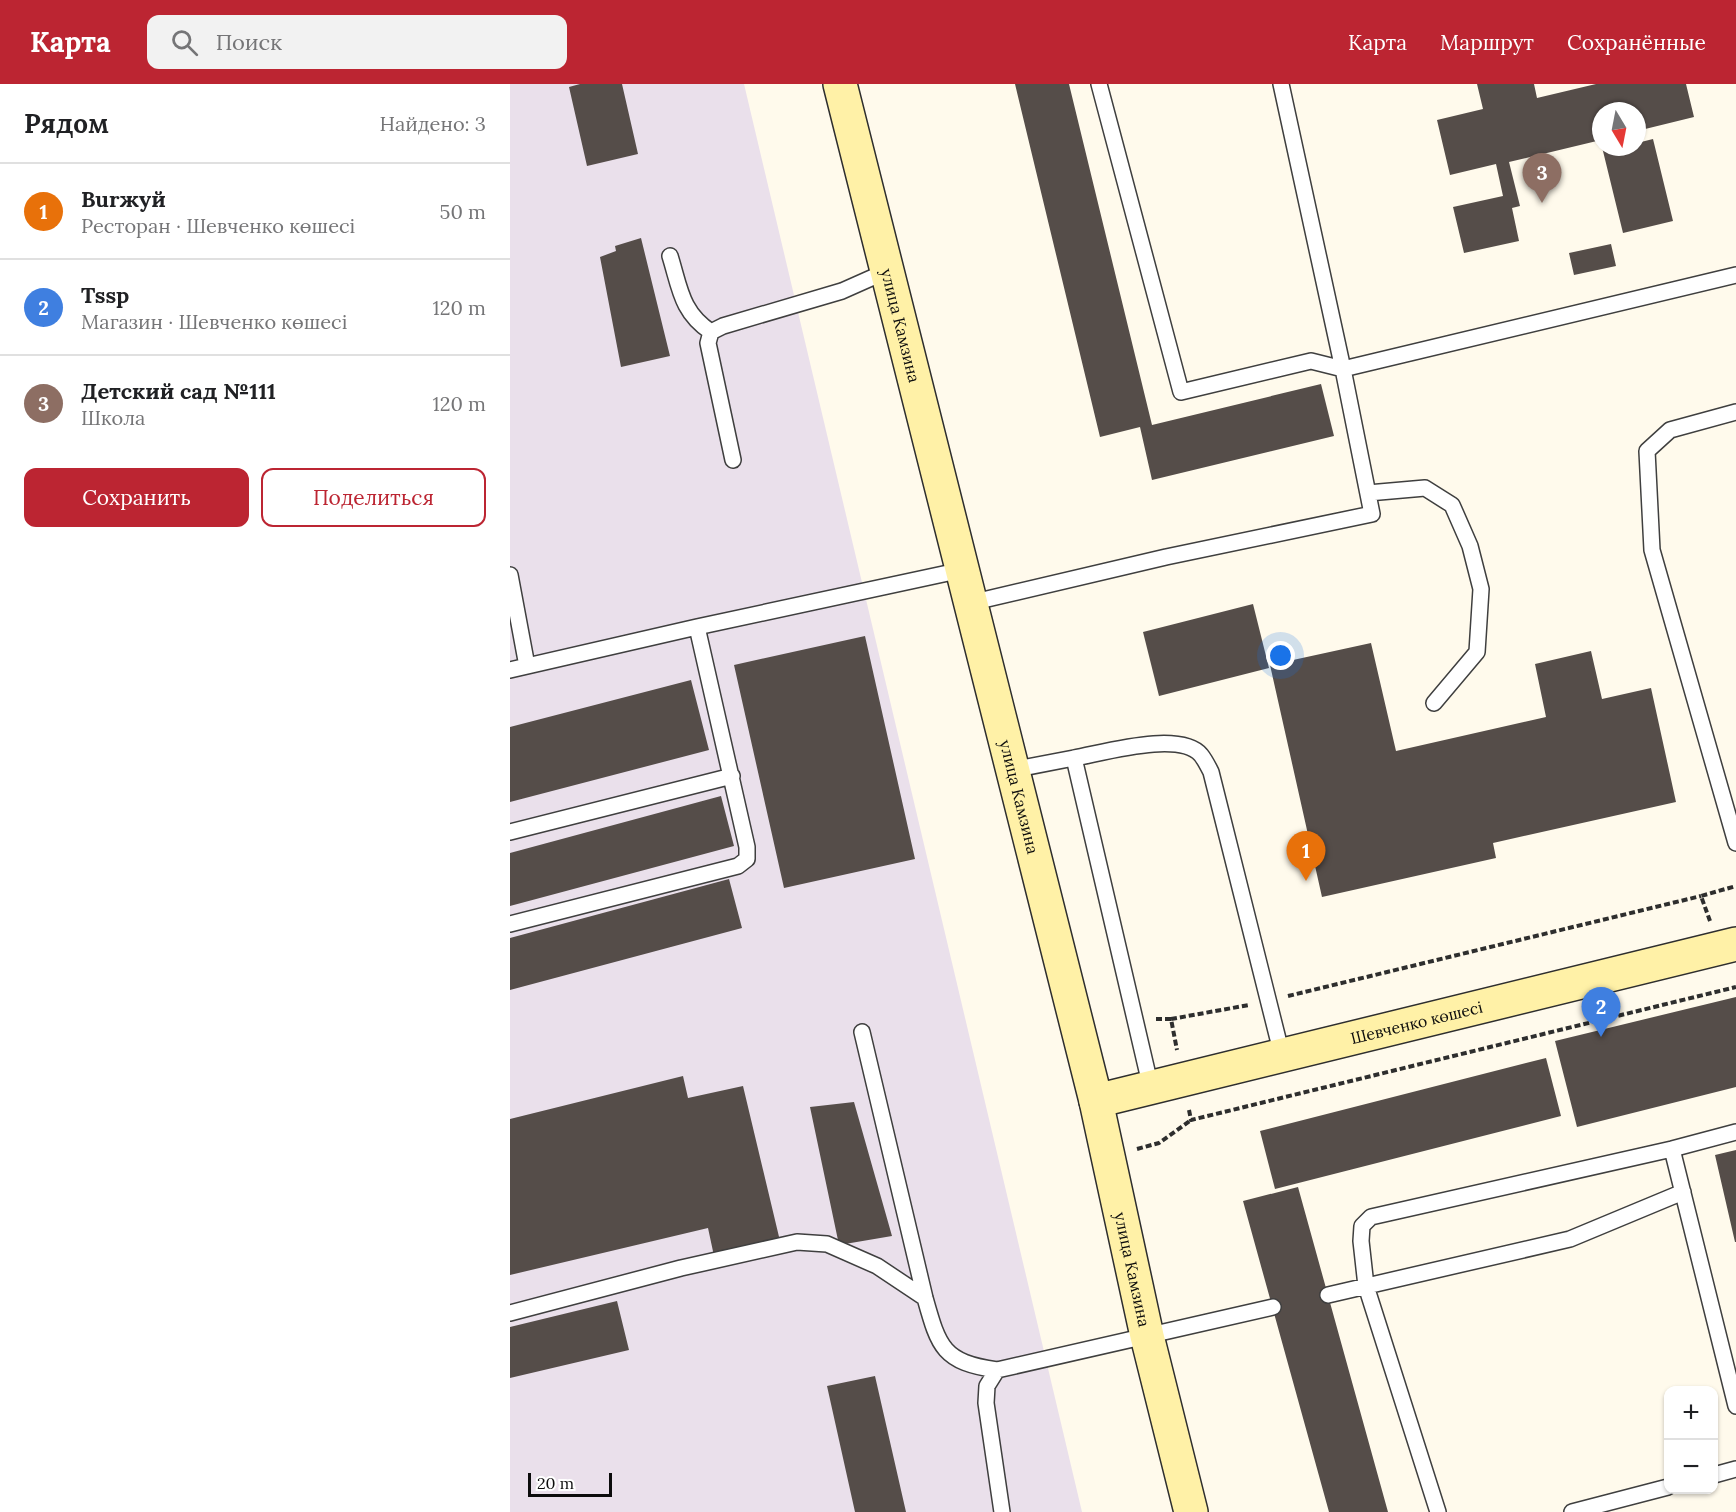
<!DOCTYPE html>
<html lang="ru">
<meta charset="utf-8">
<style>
body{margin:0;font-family:Lora,serif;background:#f2f2f2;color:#202124}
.controls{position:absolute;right:18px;bottom:18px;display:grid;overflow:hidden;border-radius:12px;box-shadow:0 2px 4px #0004}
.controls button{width:54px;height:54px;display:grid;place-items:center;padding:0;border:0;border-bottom:2px solid #e0e0e0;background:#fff;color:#202124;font:30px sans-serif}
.compass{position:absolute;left:1082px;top:18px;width:54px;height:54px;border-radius:50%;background:#fff;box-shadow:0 2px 4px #0004;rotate:170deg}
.scale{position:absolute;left:18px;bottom:15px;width:84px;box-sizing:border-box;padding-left:6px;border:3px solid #0c0c0c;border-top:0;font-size:16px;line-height:21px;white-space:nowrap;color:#0c0c0c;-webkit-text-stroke:4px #fff;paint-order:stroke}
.you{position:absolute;left:771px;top:572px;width:21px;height:21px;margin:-15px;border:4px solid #fff;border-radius:50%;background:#1a73e8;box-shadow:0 0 0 9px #1a73e833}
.badge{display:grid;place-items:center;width:39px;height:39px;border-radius:50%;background:#bc2532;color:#fff;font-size:20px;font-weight:700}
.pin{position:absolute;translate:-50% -50px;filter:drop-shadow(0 2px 3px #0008)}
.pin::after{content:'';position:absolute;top:32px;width:21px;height:18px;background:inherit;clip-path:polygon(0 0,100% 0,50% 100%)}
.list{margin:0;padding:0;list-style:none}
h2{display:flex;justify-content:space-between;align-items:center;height:78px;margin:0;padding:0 24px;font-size:26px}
h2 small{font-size:20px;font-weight:400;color:#757577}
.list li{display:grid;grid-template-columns:39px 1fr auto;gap:18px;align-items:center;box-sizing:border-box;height:96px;padding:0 24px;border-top:2px solid #e0e0e0}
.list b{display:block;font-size:22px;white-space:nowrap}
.list p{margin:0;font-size:20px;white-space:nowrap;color:#757577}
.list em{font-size:20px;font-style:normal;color:#757577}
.actions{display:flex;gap:12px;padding:18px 24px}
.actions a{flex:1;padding:14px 0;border:2px solid #bc2532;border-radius:12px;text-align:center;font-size:21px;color:#bc2532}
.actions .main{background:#bc2532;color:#fff}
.icon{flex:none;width:33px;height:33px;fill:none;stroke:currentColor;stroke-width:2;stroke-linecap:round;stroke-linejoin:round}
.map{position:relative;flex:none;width:1226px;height:1428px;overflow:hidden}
header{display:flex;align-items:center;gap:36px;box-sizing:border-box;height:84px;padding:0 30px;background:#bc2532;color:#fff}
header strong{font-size:28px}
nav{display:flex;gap:33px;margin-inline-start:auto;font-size:21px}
.search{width:420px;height:54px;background:#f2f2f2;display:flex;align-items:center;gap:15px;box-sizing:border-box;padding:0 21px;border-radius:12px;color:#757577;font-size:22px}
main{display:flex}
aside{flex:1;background:#fff}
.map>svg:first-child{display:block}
.industrial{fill:#eae0eb}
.building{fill:#554d49}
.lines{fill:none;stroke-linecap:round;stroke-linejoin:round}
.lane-casing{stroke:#3f3f3f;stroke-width:18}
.secondary-casing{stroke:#2e2e2e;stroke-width:36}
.path{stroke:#2e2e2e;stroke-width:4;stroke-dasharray:6 3;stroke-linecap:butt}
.lane{stroke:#fff;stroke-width:15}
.secondary{stroke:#fff1a7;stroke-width:33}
.labels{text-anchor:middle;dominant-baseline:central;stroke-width:6;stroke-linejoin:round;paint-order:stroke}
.street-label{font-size:16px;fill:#0c0c0c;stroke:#fff}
</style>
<header>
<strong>Карта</strong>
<div class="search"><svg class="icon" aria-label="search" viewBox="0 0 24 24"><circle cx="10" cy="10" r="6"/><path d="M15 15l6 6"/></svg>Поиск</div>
<nav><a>Карта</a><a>Маршрут</a><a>Сохранённые</a></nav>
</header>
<main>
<aside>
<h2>Рядом<small>Найдено: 3</small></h2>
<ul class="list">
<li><span class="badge" style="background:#e8710a">1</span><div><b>Burжуй</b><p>Ресторан · Шевченко көшесі</p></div><em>50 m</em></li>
<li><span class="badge" style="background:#3f7fe0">2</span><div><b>Tssp</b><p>Магазин · Шевченко көшесі</p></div><em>120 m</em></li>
<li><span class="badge" style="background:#8d6e63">3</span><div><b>Детский сад №111</b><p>Школа</p></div><em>120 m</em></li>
</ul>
<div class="actions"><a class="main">Сохранить</a><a>Поделиться</a></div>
</aside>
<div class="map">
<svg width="1226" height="1428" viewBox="0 0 1226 1428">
<rect width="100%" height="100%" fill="#fffaec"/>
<path class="industrial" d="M0 0H234L572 1428H0Z"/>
<path class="building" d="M70 0H112L128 70 77 82 59 3Z
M505 0H559L642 341 811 300 824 352 642 396 630 343 590 353Z
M967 0H1024L1027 14 1086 0H1176L1184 33 1127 47V27H1091V56L999 78 1010 122 1002 124 1009 157 954 169 943 123 993 112 986 80 940 91 927 36 973 25Z
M1143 55 1163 137 1113 149 1092 63H1127V59Z
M131 154 160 272 111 283 90 173 106 167 105 162Z
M1101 160 1106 182 1064 191 1059 169Z
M743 520 759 584 649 612 633 548Z
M355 552 405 775 274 804 224 581Z
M861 559 886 667 1036 633 1025 580 1081 567 1092 615 1141 604 1166 718 983 759 986 774 812 813 760 581Z
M181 596 199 666 0 718V643Z
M211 712 224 762 0 822V769Z
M219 795 232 844 0 906V854Z
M1226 913V1003L1067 1043 1045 957Z
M1036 974 1051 1032 765 1105 750 1047Z
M173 992 178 1014 233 1002 270 1157 204 1172 198 1144 0 1191V1035Z
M344 1018 382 1152 329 1161 300 1023Z
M1226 1066V1158H1225L1205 1071Z
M788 1103 878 1428H819L733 1117Z
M107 1217 119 1266 0 1294V1243Z
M365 1292 396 1428H345L317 1302Z"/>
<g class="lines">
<defs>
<path id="lane" d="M589 0 671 308 801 277 833 285 771 0
M160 172C170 204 171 228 201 248
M1226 328 1160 346 1137 367 1142 466 1226 759
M223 376 198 259 201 248 213 242 332 207 377 187
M858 409 915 404 942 421 960 462 971 505 967 568 924 619
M0 491 17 582
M460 519 656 473 862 430 833 285 1226 191
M0 586 187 543 452 486
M564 674C593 669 670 646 691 671 695 676 698 682 701 688L772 971
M502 686 564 674 641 1004
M0 748 222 692
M0 840 228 782 237 775V763L187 543
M352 948 415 1214C429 1264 433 1278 487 1286L763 1223
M1162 1065 1226 1322
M818 1211 1060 1155 1173 1108
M0 1229 171 1184 287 1158 317 1160 367 1182 415 1214
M487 1286 477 1302 476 1319 492 1428
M1204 1391 1226 1385
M928 1428 856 1202 851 1157 852 1142 861 1133 1162 1065 1226 1048
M1062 1428 1158 1403"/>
<g id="secondary">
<path id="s1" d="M330 0 586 1017 637 1252 681 1428"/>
<path id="s2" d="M586 1017 1226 860"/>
</g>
</defs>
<use href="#lane" class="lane-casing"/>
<use href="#secondary" class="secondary-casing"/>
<path class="path" d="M1200 837 1191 812 1226 802
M778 912 1191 812
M646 935H661L667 966
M661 935 739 921
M679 1026 681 1036 1226 903
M627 1065 649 1059 681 1036"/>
<use href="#lane" class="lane"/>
<use href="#secondary" class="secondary"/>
</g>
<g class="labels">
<g class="street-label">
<text stroke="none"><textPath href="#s1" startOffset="249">улица Камзина</textPath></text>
<text stroke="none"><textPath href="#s1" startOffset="735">улица Камзина</textPath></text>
<text stroke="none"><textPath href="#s2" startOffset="330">Шевченко көшесі</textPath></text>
<text stroke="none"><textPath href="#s1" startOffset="1221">улица Камзина</textPath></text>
</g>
</g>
</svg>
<div class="controls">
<button>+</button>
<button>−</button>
</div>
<svg class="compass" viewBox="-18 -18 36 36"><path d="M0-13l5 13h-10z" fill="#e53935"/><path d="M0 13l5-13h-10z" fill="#757577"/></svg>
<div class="scale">20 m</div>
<div class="you"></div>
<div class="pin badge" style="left:796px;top:797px;background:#e8710a">1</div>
<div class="pin badge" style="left:1091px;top:953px;background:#3f7fe0">2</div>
<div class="pin badge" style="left:1032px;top:119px;background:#8d6e63">3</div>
</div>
</main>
